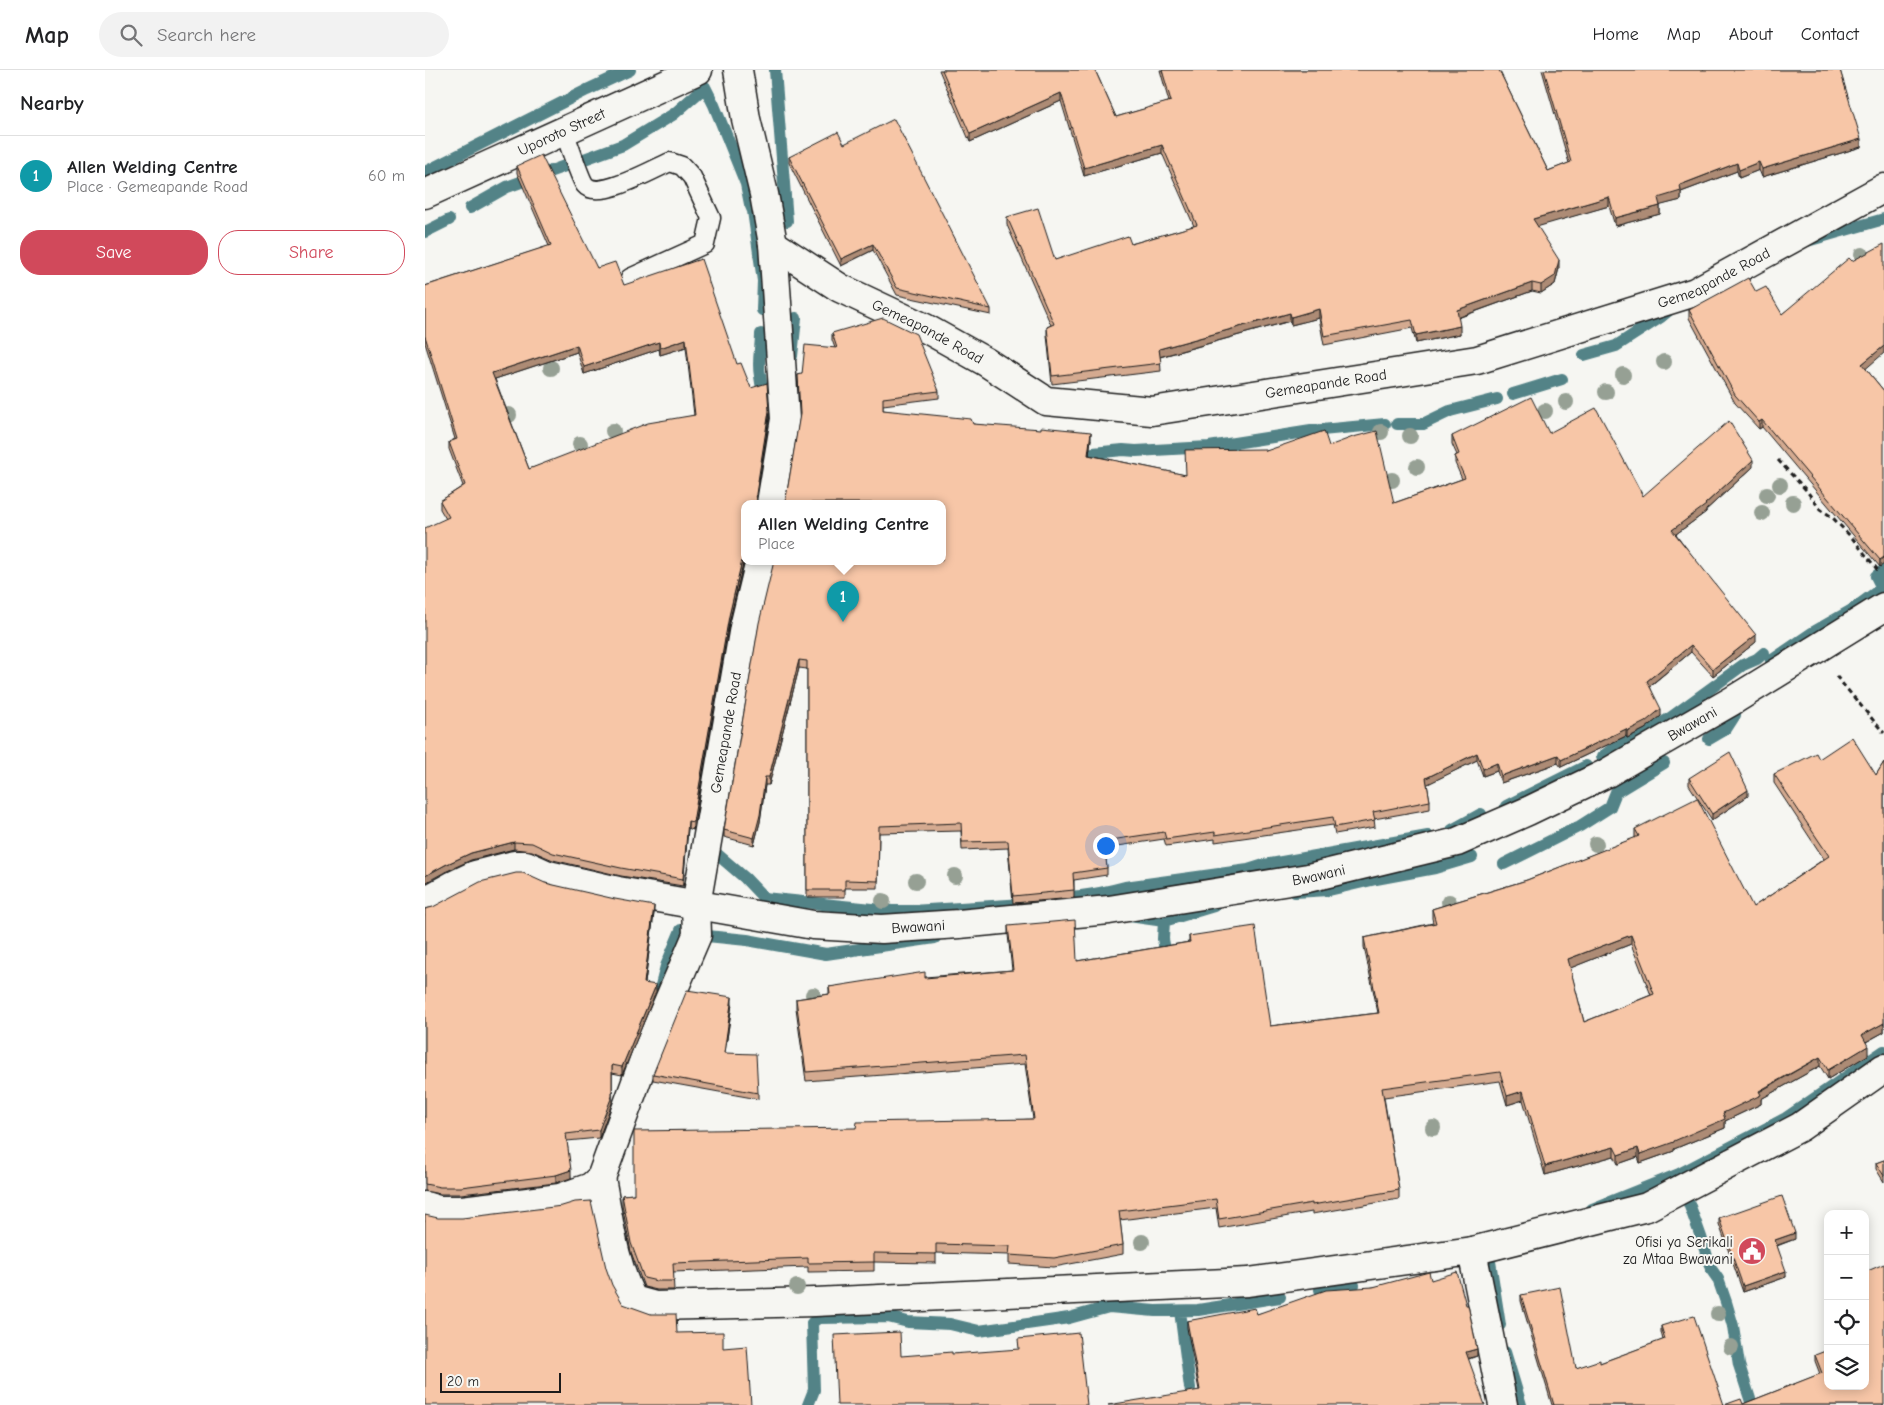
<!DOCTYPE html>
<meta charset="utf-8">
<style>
body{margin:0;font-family:"Comic Neue",sans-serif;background:#f2f2f2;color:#202124}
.controls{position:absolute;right:15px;bottom:15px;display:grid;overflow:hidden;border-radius:10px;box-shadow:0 2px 12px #0003}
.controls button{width:45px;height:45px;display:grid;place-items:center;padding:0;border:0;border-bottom:1px solid #e0e0e0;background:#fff;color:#202124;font:25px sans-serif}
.scale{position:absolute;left:15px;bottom:12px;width:121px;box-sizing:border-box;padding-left:5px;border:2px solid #1c1c1c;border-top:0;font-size:14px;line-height:18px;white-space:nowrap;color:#1c1c1c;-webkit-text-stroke:4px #f6f6f2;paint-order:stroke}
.you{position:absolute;left:680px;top:775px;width:18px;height:18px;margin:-12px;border:4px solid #fff;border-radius:50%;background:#1a73e8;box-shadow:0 0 0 8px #1a73e833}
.badge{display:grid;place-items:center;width:32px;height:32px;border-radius:50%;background:#d1495b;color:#fff;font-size:16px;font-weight:700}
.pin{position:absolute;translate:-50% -41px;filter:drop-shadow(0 1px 2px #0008)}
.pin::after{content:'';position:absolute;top:26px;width:18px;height:15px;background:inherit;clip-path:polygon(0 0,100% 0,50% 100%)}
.popup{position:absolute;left:316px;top:430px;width:205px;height:65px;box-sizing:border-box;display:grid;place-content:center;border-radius:10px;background:#fff;filter:drop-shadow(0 1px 4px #0005);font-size:16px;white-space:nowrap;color:#757577}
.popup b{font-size:19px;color:#202124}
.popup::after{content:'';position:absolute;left:50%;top:100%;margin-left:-10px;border:10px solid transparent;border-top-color:#fff}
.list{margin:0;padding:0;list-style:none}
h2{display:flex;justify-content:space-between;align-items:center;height:65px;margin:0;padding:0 20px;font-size:21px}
h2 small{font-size:16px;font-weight:400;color:#757577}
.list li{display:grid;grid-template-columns:32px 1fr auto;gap:15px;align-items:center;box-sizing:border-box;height:80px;padding:0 20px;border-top:1px solid #e0e0e0}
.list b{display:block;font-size:19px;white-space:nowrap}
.list p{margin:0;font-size:16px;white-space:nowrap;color:#757577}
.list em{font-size:16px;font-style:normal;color:#757577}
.actions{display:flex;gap:10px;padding:15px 20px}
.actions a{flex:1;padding:11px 0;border:1px solid #d1495b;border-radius:20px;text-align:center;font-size:18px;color:#d1495b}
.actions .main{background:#d1495b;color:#fff}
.icon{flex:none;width:28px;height:28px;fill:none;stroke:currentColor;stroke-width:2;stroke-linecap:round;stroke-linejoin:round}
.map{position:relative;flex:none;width:1459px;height:1335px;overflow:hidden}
header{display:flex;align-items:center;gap:30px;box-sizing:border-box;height:70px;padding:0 25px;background:#fff;border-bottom:1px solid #e0e0e0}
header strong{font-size:24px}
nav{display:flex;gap:28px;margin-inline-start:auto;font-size:18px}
.search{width:350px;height:45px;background:#f2f2f2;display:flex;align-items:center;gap:12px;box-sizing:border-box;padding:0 18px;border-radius:28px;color:#757577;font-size:19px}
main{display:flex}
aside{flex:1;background:#fff}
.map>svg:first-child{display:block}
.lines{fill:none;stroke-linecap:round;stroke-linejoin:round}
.stream{stroke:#538387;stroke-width:12}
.service-casing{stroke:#1c1c1c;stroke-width:21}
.minor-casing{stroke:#1c1c1c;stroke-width:31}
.path{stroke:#1c1c1c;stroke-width:3;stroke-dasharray:5 4;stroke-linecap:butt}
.service{stroke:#f6f6f2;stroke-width:18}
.minor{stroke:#f6f6f2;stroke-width:28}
.tree{fill:#96a094}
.wall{fill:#d4aa90;stroke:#1c1c1c;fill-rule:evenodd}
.shaded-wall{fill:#ad8b75;stroke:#1c1c1c}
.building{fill:#f7c6a7;stroke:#1c1c1c;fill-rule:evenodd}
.labels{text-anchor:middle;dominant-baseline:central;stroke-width:4;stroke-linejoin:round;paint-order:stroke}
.street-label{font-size:15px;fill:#1c1c1c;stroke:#f6f6f2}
.poi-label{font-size:15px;fill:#1c1c1c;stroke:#f6f6f2;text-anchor:end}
</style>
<header>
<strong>Map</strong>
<div class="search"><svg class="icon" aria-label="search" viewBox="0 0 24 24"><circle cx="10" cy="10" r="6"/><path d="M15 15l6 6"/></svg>Search here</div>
<nav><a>Home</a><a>Map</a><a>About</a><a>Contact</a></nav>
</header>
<main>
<aside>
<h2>Nearby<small></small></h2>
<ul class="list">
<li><span class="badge" style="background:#0f9aa8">1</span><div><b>Allen Welding Centre</b><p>Place · Gemeapande Road</p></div><em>60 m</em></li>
</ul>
<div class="actions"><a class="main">Save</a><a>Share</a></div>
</aside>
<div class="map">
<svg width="1459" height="1335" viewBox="0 0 1459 1335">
<rect width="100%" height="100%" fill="#f6f6f2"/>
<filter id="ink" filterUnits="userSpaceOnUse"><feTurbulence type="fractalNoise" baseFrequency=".02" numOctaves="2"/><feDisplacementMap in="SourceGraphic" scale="10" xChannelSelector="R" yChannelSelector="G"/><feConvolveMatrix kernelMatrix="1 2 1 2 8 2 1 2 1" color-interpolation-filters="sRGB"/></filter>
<g filter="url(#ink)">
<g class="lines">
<path class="stream" d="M350 0 362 151
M0 102 162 20 205 0
M45 138 82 117 198 75 249 44 280 17 289 35 321 114 325 134 328 141 338 211 337 240
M0 162 24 150
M1382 171 1459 149
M336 264C336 278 332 292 335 306 339 333 346 362 341 390
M1159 285 1191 276 1236 247 1248 237
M367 286 371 248
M1088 324 1137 309
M972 354H998L1025 341 1072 329
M664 400 668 383 698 380 711 381 784 377 886 361 960 354
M331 433 339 410
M313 532 319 489
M1346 591 1387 563 1427 540 1457 518 1451 506 1459 500
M1284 669 1301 659 1310 645 1307 629
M1177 687 1191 677 1226 660 1245 648 1318 595 1332 589 1339 583
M1081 736 1161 696
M1027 760 1056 744
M286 774 285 778 320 808 339 828 467 841H487L614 833C632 824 638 828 656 826 671 824 685 821 700 817L823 800 839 795 1003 766
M1079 794 1155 756 1185 737 1191 722 1239 693
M870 822 904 820 951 809 1010 798 1047 787
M704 846 739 851
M742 891 738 869 739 851 789 836
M232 931 241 896 256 860 272 865 322 870 401 884 510 868
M1258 1117 1276 1167 1286 1199 1293 1209 1301 1232 1308 1256 1314 1295 1327 1335
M1167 1139 1254 1104 1361 1048 1459 981
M1071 1176 1064 1185 1075 1255
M895 1220 929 1215
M755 1241 765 1318
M1080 1282 1096 1335
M383 1335 389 1320 387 1253 393 1248 463 1247 483 1252 525 1254 554 1261 644 1248 684 1237 730 1241 773 1240 855 1227"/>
<defs>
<path id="service" d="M139 61C143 71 155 109 160 115 173 131 229 99 245 92L257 96 267 107 286 148 280 174 205 208"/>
<g id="minor">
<path d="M313 0 321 49 339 124 348 174 360 349 346 433"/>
<path id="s1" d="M0 124 273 0"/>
<path id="s2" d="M348 174 415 218 500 258 561 292 621 331 727 341 1052 290 1270 222 1459 118"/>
<path id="s3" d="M0 831 27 816 50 805 89 795H101L123 805 193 821 388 855 457 859 534 854 684 840 883 808 1032 772 1103 741 1182 703 1307 631 1459 537"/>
<path d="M176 1108C184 1149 188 1193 208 1230L230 1236 390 1232 823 1212 1047 1181 1222 1137 1375 1057 1459 998"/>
<path id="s4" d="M0 1136 13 1140H37L135 1128 166 1117 176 1108 223 979 272 865 271 835 319 557 335 491"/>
<path d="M1047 1181 1078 1335"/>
</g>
</defs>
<use href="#service" class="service-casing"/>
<use href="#minor" class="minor-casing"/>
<path class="path" d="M1353 390 1381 420 1395 439 1407 447 1428 469 1455 503
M1411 606 1459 663"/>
<use href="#service" class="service"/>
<use href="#minor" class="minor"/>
</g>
<g class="tree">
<circle cx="1437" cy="185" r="8"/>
<circle cx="1239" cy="292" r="8"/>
<circle cx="126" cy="298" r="8"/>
<circle cx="1198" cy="305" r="8"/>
<circle cx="1181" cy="322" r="8"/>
<circle cx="1141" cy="332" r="8"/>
<circle cx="1120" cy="341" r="8"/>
<circle cx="84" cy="345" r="8"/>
<circle cx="188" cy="361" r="8"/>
<circle cx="956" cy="362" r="8"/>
<circle cx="985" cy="366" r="8"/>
<circle cx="155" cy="374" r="8"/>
<circle cx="992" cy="397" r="8"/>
<circle cx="967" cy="410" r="8"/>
<circle cx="1355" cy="415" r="8"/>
<circle cx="1342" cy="425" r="8"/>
<circle cx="1368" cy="433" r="8"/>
<circle cx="1337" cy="443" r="8"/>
<circle cx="1171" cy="774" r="8"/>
<circle cx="530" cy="806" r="8"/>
<circle cx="491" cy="811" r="8"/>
<circle cx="458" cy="831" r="8"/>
<circle cx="1024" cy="832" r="8"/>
<circle cx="388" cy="925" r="8"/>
<circle cx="1008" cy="1058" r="8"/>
<circle cx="717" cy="1172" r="8"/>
<circle cx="372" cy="1217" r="8"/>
<circle cx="1293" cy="1244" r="8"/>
<circle cx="1306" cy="1277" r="8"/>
</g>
<path class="wall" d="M514 0H670L691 47 744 32 735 0H1074L1123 101 1144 93 1117 0H1415L1436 77 1337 107 1334 100 1314 108 1312 101 1256 122V130L1235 135V144L1190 156 1184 136 1112 156 1134 198 1130 214 1116 223 1107 221 1033 248 1035 264 991 273 987 258 899 275 894 248 866 255 865 251 735 287 736 301 627 314 622 265V257L626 255 582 155V147L630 190 706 174 769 156 737 83 659 106 636 31 545 72Z
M419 74 566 239V245L472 225 448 180 416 196 364 93V87Z
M92 96 172 198 199 215 312 294 344 348 319 433V490L304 553 268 760 263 758 258 816 196 806 128 790 107 781 89 779 46 790 20 802 21 449 15 439V431L38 416 24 379V372L30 369 0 273V216L124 176 92 103ZM261 277 269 345 104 399 70 309 152 282 159 304 234 279 235 285Z
M1427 191 1441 299 1459 321 1455 497 1337 357 1334 359 1310 333 1264 248V240L1331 222 1357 244Z
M407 263 514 321V328L458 335V340L548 354 666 369 664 385 760 405 841 381 904 376 969 433 1037 409 1030 393V386L1032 385 1027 374V366L1124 363 1218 426 1328 397 1281 440V442L1251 464 1331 572 1288 606 1266 582 1225 616 1236 646 1220 659 1202 668 1201 666 1136 697 1133 693 1076 713 1072 701 1058 706 1052 690 1002 714 1005 731V739L949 749 950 757 910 764 908 755 790 772V769L741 776 739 769 680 778 682 798V805L649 810V828L588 833 583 778 537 780 536 761 454 763 453 818H420V827H382V599L374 598 344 715H340L335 752 329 775 299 767V760L361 428 375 346 373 305 377 304 410 278 407 270Z
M1394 689 1451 705 1459 692V962L1441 972 1443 985 1403 1009 1395 996 1336 1029V1034L1300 1051V1058L1249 1079V1081L1215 1093 1213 1087 1193 1094 1189 1086 1120 1105 1098 1030 1082 1035 1075 1011 959 1027 974 1120V1129L887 1144V1142L794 1158 791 1138 695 1150 698 1175V1184L629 1197 584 1194V1185L511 1183V1193L449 1192V1201L383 1202V1197L248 1202 249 1220H232L219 1217 206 1182 197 1135V1125L209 1124 431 1058 608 1049 600 994 381 1011 371 938V929L404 924V917L500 907 587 900 583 865V856L652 891 764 872V866L845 956 953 943 939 877V868L1008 853 1007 848V839L1102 810 1210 768V759L1328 837 1399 789 1349 713V704ZM1206 874 1226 925 1159 952 1145 898Z
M1264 708 1323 726 1287 750 1264 715Z
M120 813 229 843 220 913 231 922 197 1005 187 1003V1033L174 1068 142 1071 146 1108 131 1113 36 1124H15L0 1121V839Z
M307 934 300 983 333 1023V1029L228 1010V1004Z
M1459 1090V1112L1451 1099V1093Z
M1294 1148 1370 1169 1352 1176 1361 1207 1318 1222 1294 1154Z
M1006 1210 1052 1286 1044 1289 774 1320 762 1258V1251L832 1244 948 1217Z
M1096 1225 1151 1298 1175 1293 1238 1270 1236 1262V1256L1299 1335 1318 1334 1395 1304 1390 1291V1285L1440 1316 1459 1335H1127L1096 1231Z"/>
<path class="shaded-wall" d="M636 23V31L545 72V64Z
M1436 69V77L1337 107V99Z
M737 75V83L659 106V98Z
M1334 92V100L1314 108V100Z
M1312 93V101L1256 122V130L1233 136V128L1255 115Z
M1184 127V136L1108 158V149Z
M1235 136V144L1190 156V148Z
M448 174V180L416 196V189Z
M1134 190V198L1130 214 1116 223V215Z
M1107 213V221L1032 248V240Z
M894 239V248L866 255V247Z
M865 243V251L734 287V279Z
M1035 256V264L991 273V265Z
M261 269V277L235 285V278Z
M234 272V279L159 304V297Z
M152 275V282L67 310V303Z
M1459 276V283L1437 302V294Z
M344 341V348L331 431V424Z
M1337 350V357L1334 359V352Z
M666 362V369L663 392V385Z
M1328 390V397L1281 440V442L1247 467V460L1280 434Z
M319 482V490L304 553 268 760V752L304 546Z
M1459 487V494L1455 497V490Z
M1331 565V572L1288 606V599Z
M1266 575V582L1222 618V611Z
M374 590V598L344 715V707Z
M1236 639V646L1220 659 1202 668V661Z
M1201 659V666L1136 697V690Z
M1052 683V690L1001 715V708Z
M1133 685V693L1076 713V706Z
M1072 693V701L1058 706V699Z
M340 707V715L335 752 329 775V768Z
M1323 720V726L1287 750V744Z
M263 751V758L258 816V809Z
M89 772V779L46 790 20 802 0 813V806L20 795 46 783Z
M229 836V843L219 920V913Z
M1206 865V874L1143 899V889Z
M231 915V922L197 1005V997Z
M307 927V934L299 989V983Z
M1459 953V962L1437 974V965Z
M1443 976V985L1403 1009V1000Z
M1395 987V996L1336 1029V1034L1300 1051V1058L1249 1079V1081L1215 1093V1084L1249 1071Z
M187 995V1033L174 1068V1060Z
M1098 1021V1030L1082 1035V1026Z
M1189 1077V1086L1120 1105V1096Z
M1213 1078V1087L1193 1094V1085Z
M146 1100V1108L131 1113V1105Z
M1370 1163V1169L1350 1176V1170Z
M1361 1201V1207L1318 1222V1216Z
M1052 1279V1286L1041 1289V1282Z"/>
<path class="building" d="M517 0H670L691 47 746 31 737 0H1074L1123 101 1146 92 1119 0H1415L1436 69 1337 99 1334 92 1314 100 1312 93 1255 115 1256 121 1233 128 1235 136 1190 148 1184 127 1108 149 1134 190 1130 206 1116 215 1107 213 1032 240 1035 256 991 265 987 250 899 266 894 239 866 247 865 243 734 279 736 293 627 306 622 257 629 254 582 147 613 138 630 190 703 166 706 174 772 155 737 75 659 98 636 23 545 64Z
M469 49 566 239 472 218 448 174 416 189 364 87 413 62 419 74Z
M116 85 172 198 190 192 199 215 276 189 312 294 316 293 326 318 342 313 344 341 331 424 332 432 333 433H319V482L304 546 268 752 263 751 258 809 196 798 128 783 107 773 89 772 46 783 20 795 0 806V458L24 447 15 431 40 415 24 372 32 369 0 266V216L126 175 92 96ZM261 269 270 345 223 353 104 399 67 303 152 275 159 297 234 272 235 278Z
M1459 174V276L1437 294 1459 321V487L1455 490 1337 350 1334 352 1310 325 1264 240 1323 208 1331 222 1341 217 1357 244 1424 188 1427 191Z
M458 248 491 264 514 321 458 328V340L546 349 548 354 616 359V357L666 362 663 385 761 405 760 380 840 379 841 381 899 361 904 376 928 367 952 361 969 433 1040 408 1030 386 1034 384 1027 366 1106 327 1124 363 1171 338 1218 426 1304 351 1328 390 1280 434 1281 435 1247 460 1331 565 1288 599 1266 575 1222 611 1236 639 1220 652 1202 661 1201 659 1136 690 1133 685 1076 706 1072 693 1058 699 1052 683 1001 708 1005 731 948 742 950 750 910 757 908 747 790 765V762L741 769 739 762 679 771 682 798 648 803 649 820 588 826 583 771 537 772 536 753 454 756 453 811 420 810V820H382V591L374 590 344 707H340L335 745 329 768 299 760 334 553 349 491H517V433H359L361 428 375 344 373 305 377 304 380 275 412 278 407 263Z
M1427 667 1451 705 1459 692V953L1437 965 1443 976 1403 1000 1395 987 1334 1021 1336 1025 1298 1043 1300 1049 1249 1071V1072L1215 1084 1213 1078 1193 1085 1189 1077 1120 1096 1098 1021 1082 1026 1075 1002 957 1018 974 1120 887 1135V1133L794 1149 791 1129 694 1141 698 1175 629 1188 584 1185 585 1176 511 1174V1184L449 1183V1192L383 1193V1188L248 1193 249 1211H232L219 1208 206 1173 197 1125 209 1124V1061L431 1058 432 1052 609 1049 600 985 381 1002 371 929 405 924 404 917 500 902V908L588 900 583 856 650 850 652 891 765 872 764 866 830 856 845 956 954 943 939 868 1011 853 1007 839 1102 810 1214 766 1210 759 1272 728 1328 837 1404 786 1349 704 1391 683 1394 689ZM1206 865 1229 924 1159 952 1143 889Z
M1305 682 1323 720 1287 744 1264 708Z
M91 803H98L120 813 190 829 229 836 219 913 231 915 197 997 187 995V1026L174 1060 141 1064 146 1100 131 1105 36 1117H15L0 1114V839L8 837 55 812Z
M262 920 307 927 299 983 331 984 333 1023 228 1004Z
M1459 1090V1106L1451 1093Z
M1357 1126 1370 1163 1350 1170 1361 1201 1318 1216 1294 1148Z
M166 1131 181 1198 187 1215 198 1234 226 1244H251L252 1263 298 1262V1278L322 1276 326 1335H0V1145L13 1148H37L137 1136 150 1132Z
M1459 1194V1335H1129L1096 1225 1135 1217 1151 1298 1175 1290V1293L1240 1269 1236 1256 1269 1246 1299 1335 1316 1329 1318 1334 1397 1303 1390 1285 1403 1280V1316H1440V1202Z
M1004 1202 1006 1210 1032 1202 1041 1235H1043L1052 1279 1041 1282 1060 1335H683L775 1320 762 1251 830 1238 832 1244 901 1220 948 1217Z
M475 1262 476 1286 527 1282V1284L594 1279 593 1269 654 1263 662 1335H412L409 1265Z"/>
</g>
<defs>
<symbol id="civic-disc" viewBox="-11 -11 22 22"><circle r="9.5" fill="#d1495b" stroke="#f6f6f2"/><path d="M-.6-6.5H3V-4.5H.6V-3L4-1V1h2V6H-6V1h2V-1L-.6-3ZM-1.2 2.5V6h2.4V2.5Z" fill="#fff"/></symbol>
</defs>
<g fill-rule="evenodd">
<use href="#civic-disc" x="1311" y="1165" width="32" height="32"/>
</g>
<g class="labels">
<g class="street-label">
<text stroke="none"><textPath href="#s1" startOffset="150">Uporoto Street</textPath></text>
<text stroke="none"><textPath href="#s2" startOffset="1002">Gemeapande Road</textPath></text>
<text stroke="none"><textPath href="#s2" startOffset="178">Gemeapande Road</textPath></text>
<text stroke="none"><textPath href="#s2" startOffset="598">Gemeapande Road</textPath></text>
<text stroke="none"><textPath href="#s3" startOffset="1318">Bwawani</textPath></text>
<text stroke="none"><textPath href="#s4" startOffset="649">Gemeapande Road</textPath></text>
<text stroke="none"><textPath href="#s3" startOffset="912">Bwawani</textPath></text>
<text stroke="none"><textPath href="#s3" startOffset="508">Bwawani</textPath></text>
</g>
<g class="poi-label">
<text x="1308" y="1172">Ofisi ya Serikali<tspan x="1308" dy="17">za Mtaa Bwawani</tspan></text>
</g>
</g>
</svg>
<div class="controls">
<button>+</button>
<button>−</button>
<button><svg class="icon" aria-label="locate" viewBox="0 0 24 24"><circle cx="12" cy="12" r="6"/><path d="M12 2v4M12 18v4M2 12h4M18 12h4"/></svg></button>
<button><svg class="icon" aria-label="layers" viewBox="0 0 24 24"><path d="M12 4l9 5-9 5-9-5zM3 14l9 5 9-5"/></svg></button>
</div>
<div class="scale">20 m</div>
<div class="you"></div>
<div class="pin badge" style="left:418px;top:552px;background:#0f9aa8">1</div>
<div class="popup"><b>Allen Welding Centre</b>Place</div>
</div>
</main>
